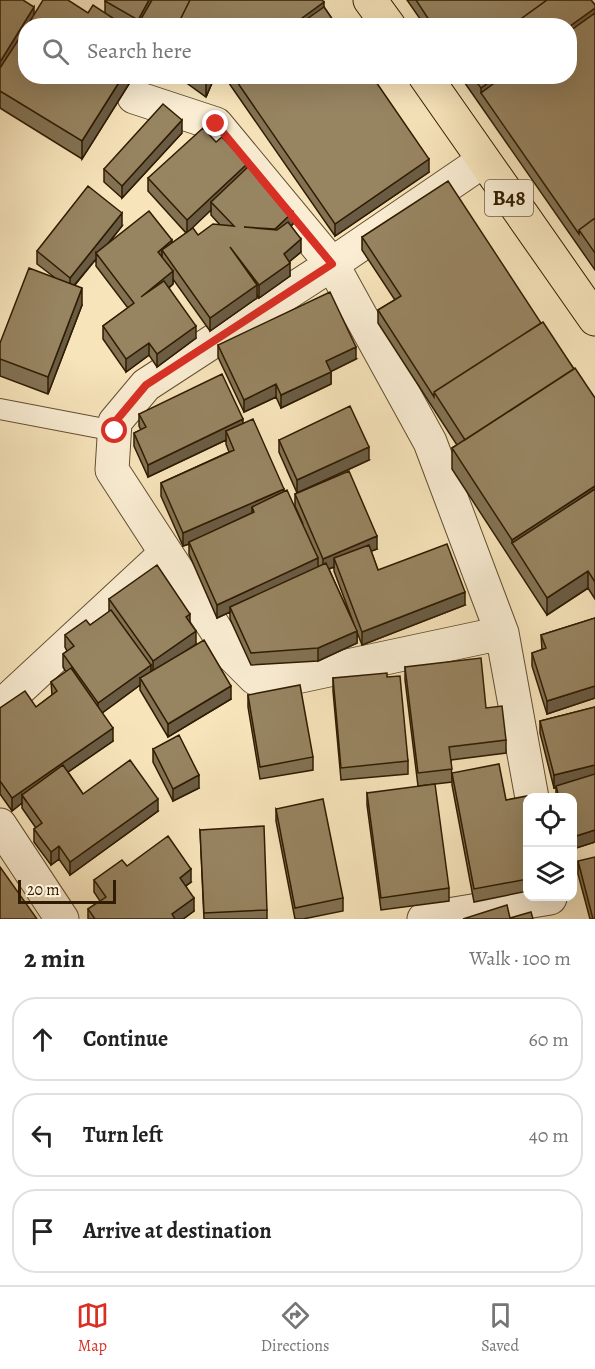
<!DOCTYPE html>
<meta charset="utf-8">
<style>
body{margin:0;font-family:Alegreya,serif;background:#f2f2f2;color:#222}
.controls{position:absolute;right:18px;bottom:18px;display:grid;overflow:hidden;border-radius:12px;box-shadow:0 6px 24px #0002}
.controls button{width:54px;height:54px;display:grid;place-items:center;padding:0;border:0;border-bottom:2px solid #e0e0e0;background:#fff;color:#222;font:30px sans-serif}
.scale{position:absolute;left:18px;bottom:15px;width:98px;box-sizing:border-box;padding-left:6px;border:3px solid #301c00;border-top:0;font-size:16px;line-height:21px;white-space:nowrap;color:#301c00;-webkit-text-stroke:4px #faedd3;paint-order:stroke}
.stop{position:absolute;width:18px;height:18px;margin:-14px;border:4px solid #d93025;border-radius:50%;background:#fff}
.stop.end{background:#d93025;border-color:#fff;box-shadow:0 2px 6px #0008}
.list{margin:0;padding:0;list-style:none}
h2{display:flex;justify-content:space-between;align-items:center;height:78px;margin:0;padding:0 24px;font-size:26px}
h2 small{font-size:20px;font-weight:400;color:#767676}
.list li{display:grid;grid-template-columns:39px 1fr auto;gap:18px;align-items:center;box-sizing:border-box;height:84px;margin:0 12px 12px;padding:0 12px;border:2px solid #e0e0e0;border-radius:24px}
.list b{display:block;font-size:22px;white-space:nowrap}
.list em{font-size:20px;font-style:normal;color:#767676}
.icon{flex:none;width:33px;height:33px;fill:none;stroke:currentColor;stroke-width:2;stroke-linecap:round;stroke-linejoin:round}
.map{position:relative;flex:none;width:595px;height:919px;overflow:hidden}
.search{position:absolute;background:#fff;box-shadow:0 6px 24px #0002;left:18px;right:18px;top:18px;height:66px;display:flex;align-items:center;gap:15px;box-sizing:border-box;padding:0 21px;border-radius:24px;color:#767676;font-size:22px}
.sheet{height:366px;background:#fff}
nav{display:flex;justify-content:space-around;align-items:center;box-sizing:border-box;height:84px;border-top:2px solid #e0e0e0;background:#fff;font-size:16px;color:#767676}
nav a{display:grid;justify-items:center;gap:3px}
nav .on{color:#d93025}
.map>svg:first-child{display:block}
.lines{fill:none;stroke-linecap:round;stroke-linejoin:round}
.lane-casing{stroke:#624e2f;stroke-width:22}
.street-casing{stroke:#624e2f;stroke-width:35}
.primary-casing{stroke:#301c00;stroke-width:35}
.lane{stroke:#faedd3;stroke-width:20}
.street{stroke:#faedd3;stroke-width:33}
.primary{stroke:#f7e4bb;stroke-width:33}
.wall{fill:#827253;stroke:#301c00;stroke-width:1.5;fill-rule:evenodd}
.shaded-wall{fill:#6a5c44;stroke:#301c00;stroke-width:1.5}
.building{fill:#978461;stroke:#301c00;stroke-width:1.5}
.route{stroke:#d93025;stroke-width:8}
.labels{text-anchor:middle;dominant-baseline:central;stroke-width:6;stroke-linejoin:round;paint-order:stroke}
.shield{fill:#faedd3;stroke:#6d5b3f;stroke-width:1.5}
.shield-label{font-size:21px;font-weight:bold;fill:#301c00}
</style>
<div class="map">
<svg width="595" height="919" viewBox="0 0 595 919">
<rect width="100%" height="100%" fill="#f7e4bb"/>
<filter id="stains"><feTurbulence type="fractalNoise" baseFrequency=".00333" numOctaves="4"/><feColorMatrix values="0 0 0 0 .2 0 0 0 0 .09 0 0 0 0 .02 0 0 0 .5 -.17"/></filter>
<radialGradient id="worn" r=".72"><stop offset=".6" stop-color="#630" stop-opacity="0"/><stop offset="1" stop-color="#630" stop-opacity=".3"/></radialGradient>
<g class="lines">
<defs>
<path id="lane" d="M0 409 115 431"/>
<path id="street" d="M134 97 216 124 332 264 430 442 502 633 532 798
M483 161 332 264 146 385 115 422 112 470 233 656 255 678 296 677 502 633
M0 707 166 553
M0 825 62 919
M424 919 550 898"/>
<path id="primary" d="M370 0 389 26
M425 76 595 319"/>
</defs>
<use href="#lane" class="lane-casing"/>
<use href="#street" class="street-casing"/>
<use href="#primary" class="primary-casing"/>
<use href="#lane" class="lane"/>
<use href="#street" class="street"/>
<use href="#primary" class="primary"/>
</g>
<path class="wall" d="M0 0 34 14 105 13V1L324 7 337 26H26V76H134L82 159 0 108Z
M407 0H591L595 5V270L460 76H570V26H425Z
M177 76H215L206 97Z
M224 76H372L429 172 335 236Z
M182 133 122 198 104 182V169Z
M216 142 247 168 293 224 291 226 301 252 289 262 290 276 259 298 257 295V298L210 331 173 279V284L169 288 196 338 157 367 149 355 126 372 103 339V326L128 308 96 266V259L75 285 82 305 48 394 0 376V343L54 277 37 264V251L122 226 108 244 172 243 186 233 148 191V178ZM211 210V215L220 225 198 235 187 232Z
M362 237 541 323 595 398V599L588 588 547 615 452 469V448L457 445 378 323V310L395 300 362 250Z
M218 345 356 359 331 371V384L281 408 276 397 244 412 218 357Z
M139 414 243 423 303 524 295 506V494L297 493 279 452V440L369 460 302 491 377 549 371 551 378 570 465 605 362 645 357 632V643L318 661 251 665 230 619V612L217 618 189 554V544L183 546 161 496V483L229 452 226 444V440L148 477 134 446V433L141 430 139 426ZM334 567V571L355 627 329 569Z
M109 599 190 623 196 644 189 649 231 699 168 737 140 690V685L102 713 113 741 68 772 83 794 158 811 70 875 59 859 51 865 34 842V829L36 828 22 808V803L12 811 0 794V708L36 707 52 695 51 682 66 672 63 667V654L67 651 65 647V635L90 625 109 612Z
M595 618V698L547 714 532 666V653L542 650 541 635Z
M405 667 486 708 506 740V753L451 760 452 782 418 786 405 680Z
M387 677 408 761V774L341 780 333 691V678Z
M248 695 313 757V770L260 779 248 707Z
M595 707V842L573 849V798H556V788H554L540 733V721Z
M153 749 199 788 173 801 153 762Z
M452 773 506 800 528 801V891L474 902 452 785Z
M367 793 449 888V901L381 910 367 805Z
M276 809 343 898V911L303 919H295L276 821Z
M200 830 267 910V919H204Z
M578 861 595 919H590L578 874Z
M127 866 191 882 186 886 194 911 183 919H88V909L100 901 94 892V880Z"/>
<path class="shaded-wall" d="M149 0H159L138 24V20Z
M324 2V20L315 26H291Z
M34 7V24L33 26H26V38L0 80V62Z
M595 8V26L570 43V26Z
M123 76H134L82 159V141Z
M208 76H215L206 97V80Z
M497 76H522L481 93V88Z
M182 120V133L122 198V186Z
M429 159V172L335 236V224Z
M247 164V177L211 202V210L187 233V220Z
M293 212V224L275 241V229Z
M122 213V226L98 256 96 253V259L70 290V278Z
M301 239V252L284 266V254Z
M172 240V253L162 250V261L158 252Z
M290 263V276L259 298V285Z
M173 271V284L141 309V297Z
M257 285V298L210 331V318Z
M82 288V305L48 394V377Z
M196 326V338L157 367V354Z
M149 343V355L126 372V359Z
M356 347V359L326 374V361Z
M331 372V384L281 408V395Z
M276 384V397L244 412V400Z
M243 419V431H226V440L148 477V465Z
M369 447V460L297 493V480Z
M595 486V506L512 543V540Z
M284 489V502L254 512 252 507V516L189 542V544L183 546V533Z
M377 536V549L337 565 334 558V567L323 571V559Z
M318 558V570L230 607V612L217 618V605Z
M588 571V588L547 615V598Z
M465 592V605L362 645V632Z
M190 614V626L186 617Z
M196 631V644L153 674V661Z
M357 631V643L318 661V648Z
M151 665V677L140 678V685L98 716V703Z
M231 686V699L168 737V724Z
M595 686V698L547 714V701Z
M113 728V741L26 801 22 795V803L12 811V798Z
M595 765V778L554 788V775Z
M199 775V788L173 801V789Z
M158 799V811L70 875V862Z
M595 830V842L573 849V837Z
M59 846V859L51 865V852Z
M191 869V882L180 890V878Z
M194 898V911L183 919H172V914Z"/>
<path class="building" d="M0 0H23L34 7 0 62Z
M43 0H68L88 13 93 5 125 26H27Z
M106 0H149L138 20 105 1Z
M152 0H190L177 26H140L138 24Z
M190 0H322L324 2 291 26H177Z
M416 0H547L511 26H433Z
M547 0H591L595 5V8L570 26H511Z
M324 7 337 26H297Z
M595 13V218L579 230V234L481 93 504 76H570V31Z
M26 28V76H123L82 141 0 91V68Z
M233 76H372L429 159 335 224Z
M472 76H497L481 88Z
M163 104 182 120 122 186 104 169Z
M203 128 216 142 222 137 247 164 187 220 148 178Z
M249 166 293 212 275 229 244 227 277 230 288 222 301 239 284 254 290 263 259 285 230 247 257 285 210 318 162 250 193 228 198 235 213 224 234 226 211 202Z
M448 181 541 323 434 392V397L378 310 401 296 362 237Z
M88 186 122 213 70 278 37 251Z
M149 211 172 240 158 252 173 271 141 297 164 281 196 326 157 354 149 343 126 359 103 326 134 303 96 253Z
M595 218V253L579 230Z
M29 268 82 288 48 377 0 359V343Z
M330 292 356 347 326 361 331 372 281 395 276 384 244 400 218 345Z
M543 322 574 369 465 440 434 392Z
M575 368 595 398V486L512 540 452 448Z
M222 374 243 419 148 465 134 433 146 427 139 414Z
M350 406 369 447 297 480 279 440Z
M253 419 284 489 183 533 161 483 234 450 226 431Z
M349 471 377 536 323 559 295 494Z
M595 489V582L588 571 547 598 512 543Z
M287 490 318 558 217 605 189 542 254 512 252 507Z
M447 544 465 592 362 632 334 558 369 545 378 570Z
M326 563 357 631 318 648 251 653 230 607Z
M157 565 190 614 186 617 196 631 153 661 109 599Z
M111 610 151 665 98 703 63 654 74 646 65 635 86 620 90 625Z
M595 618V686L547 701 532 653 546 648 541 635Z
M204 640 231 686 168 724 140 678Z
M481 658 486 708 502 706 506 740 449 747 452 769 418 773 405 667Z
M71 668 113 728 12 798 0 781V708L25 691 36 707 57 691 51 682Z
M387 673V677L400 676 408 761 341 768 333 678Z
M300 685 313 757 260 767 248 695Z
M595 707V765L554 775 540 721Z
M179 735 199 775 173 789 153 749Z
M130 760 158 799 70 862 59 846 51 852 34 829 42 823 22 795 63 765 83 794Z
M499 764 506 800 527 796 528 801V879L474 889 452 773Z
M595 774V830L573 837V798H559L556 786Z
M435 784 449 888 381 898 367 793Z
M323 799 343 898 295 908 276 809Z
M264 826 267 910 204 913 200 830Z
M168 836 191 869 180 878 194 898 172 914 175 919H95L88 909 106 897 94 880 122 860 127 866Z
M595 857V919H593L578 861Z
M0 867 37 919H0Z
M507 905 510 918 531 912 533 919H463Z"/>
<g class="lines">
<path class="route" d="M115 431V422L146 385 332 264 216 124"/>
</g>
<g class="labels">
<rect class="shield" x="485" y="180" width="48" height="36" rx="4.5"/>
<g class="shield-label">
<text x="509" y="198">B48</text>
</g>
</g>
<rect width="100%" height="100%" filter="url(#stains)"/>
<rect width="100%" height="100%" fill="url(#worn)"/>
</svg>
<div class="controls">
<button><svg class="icon" aria-label="locate" viewBox="0 0 24 24"><circle cx="12" cy="12" r="6"/><path d="M12 2v4M12 18v4M2 12h4M18 12h4"/></svg></button>
<button><svg class="icon" aria-label="layers" viewBox="0 0 24 24"><path d="M12 4l9 5-9 5-9-5zM3 14l9 5 9-5"/></svg></button>
</div>
<div class="scale">20 m</div>
<div class="stop" style="left:115px;top:431px"></div>
<div class="stop end" style="left:216px;top:124px"></div>
<div class="search"><svg class="icon" aria-label="search" viewBox="0 0 24 24"><circle cx="10" cy="10" r="6"/><path d="M15 15l6 6"/></svg>Search here</div>
</div>
<section class="sheet">
<h2>2 min<small>Walk · 100 m</small></h2>
<ul class="list">
<li><svg class="icon" aria-label="ahead" viewBox="0 0 24 24"><path d="M12 20V5M6 11l6-6 6 6"/></svg><div><b>Continue</b></div><em>60 m</em></li>
<li><svg class="icon" aria-label="left" viewBox="0 0 24 24"><path d="M17 20v-9H6M10 6l-5 5 5 5"/></svg><div><b>Turn left</b></div><em>40 m</em></li>
<li><svg class="icon" aria-label="arrive" viewBox="0 0 24 24"><path d="M6 21V4h12l-3 4 3 4H6"/></svg><div><b>Arrive at destination</b></div></li>
</ul>
</section>
<nav>
<a class="on"><svg class="icon" aria-label="map" viewBox="0 0 24 24"><path d="M3 6l6-2 6 2 6-2v14l-6 2-6-2-6 2zM9 4v14M15 6v14"/></svg>Map</a>
<a><svg class="icon" aria-label="directions" viewBox="0 0 24 24"><path d="M12 3l9 9-9 9-9-9zM9 14v-3h6M13 9l2 2-2 2"/></svg>Directions</a>
<a><svg class="icon" aria-label="saved" viewBox="0 0 24 24"><path d="M7 4h10v16l-5-4-5 4z"/></svg>Saved</a>
</nav>
